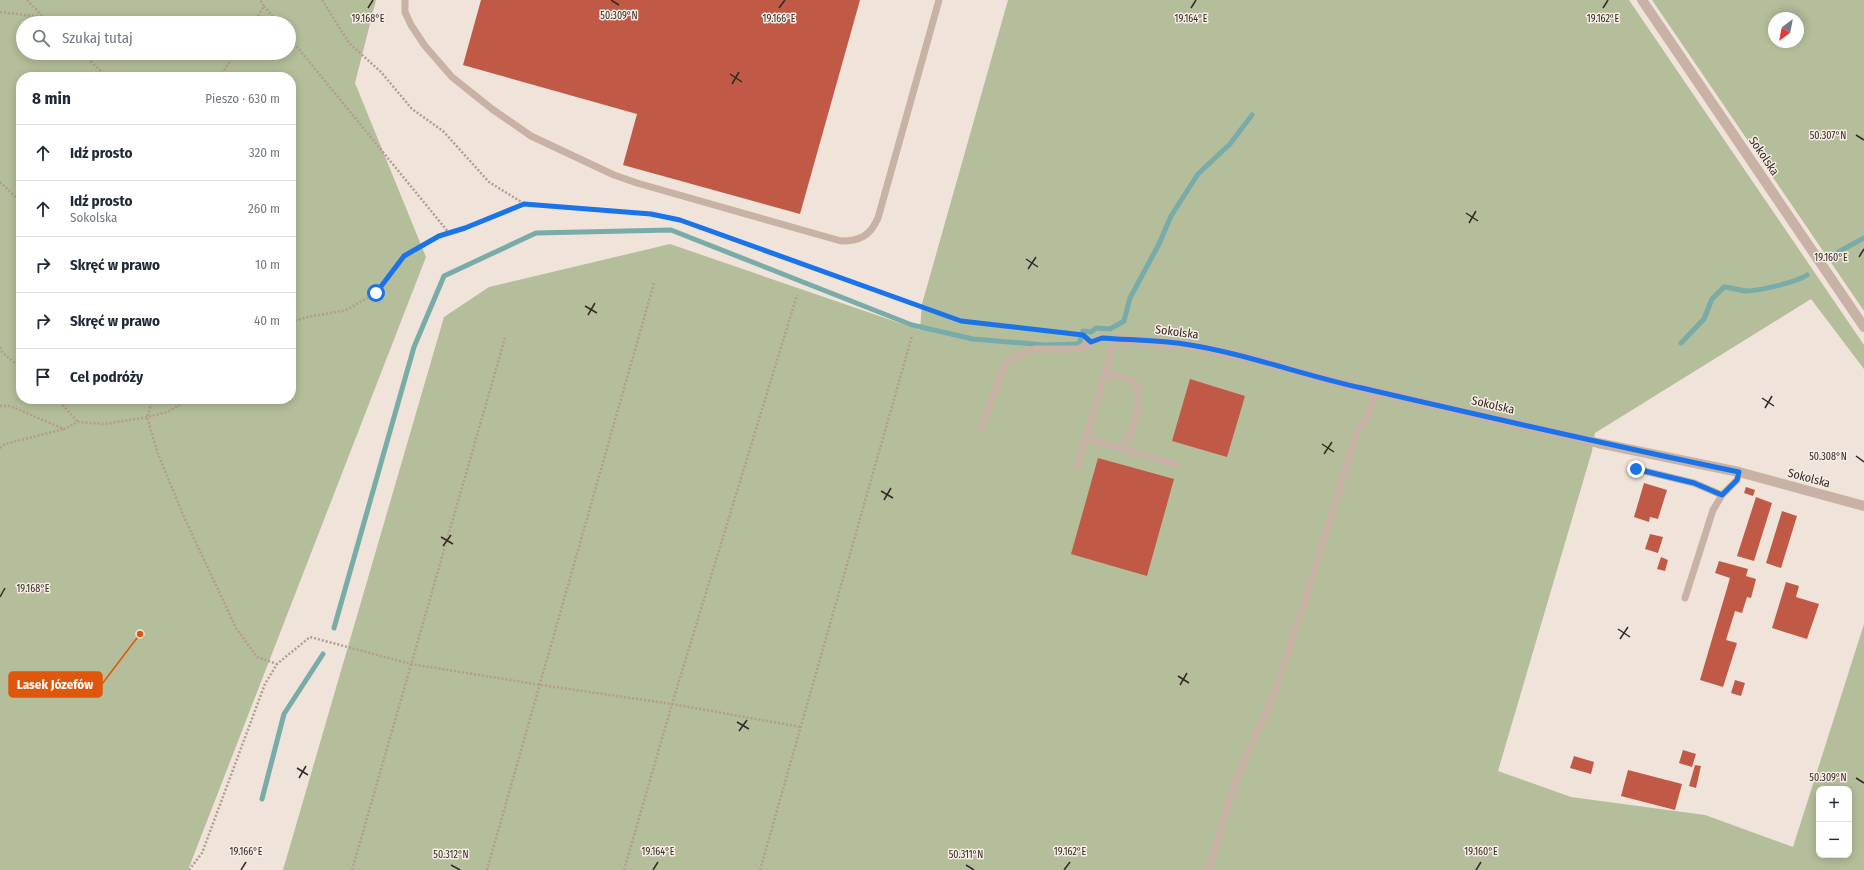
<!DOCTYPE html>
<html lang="pl">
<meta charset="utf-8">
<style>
body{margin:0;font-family:"Fira Sans Condensed",sans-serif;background:#f6f6f7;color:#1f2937}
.controls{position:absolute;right:12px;bottom:12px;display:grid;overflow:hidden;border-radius:8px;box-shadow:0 2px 10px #0003}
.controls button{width:36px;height:36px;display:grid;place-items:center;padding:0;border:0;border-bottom:1px solid #e0e1e3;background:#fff;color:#1f2937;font:20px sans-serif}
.compass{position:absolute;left:1768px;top:12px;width:36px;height:36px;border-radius:50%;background:#fff;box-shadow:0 2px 10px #0003;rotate:212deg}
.stop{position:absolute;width:12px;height:12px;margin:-9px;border:3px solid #1a73e8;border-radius:50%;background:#fff}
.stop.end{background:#1a73e8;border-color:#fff;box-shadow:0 1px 4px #0008}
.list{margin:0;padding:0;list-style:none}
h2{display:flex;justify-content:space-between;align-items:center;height:52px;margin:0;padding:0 16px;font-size:17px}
h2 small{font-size:13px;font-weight:400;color:#747a83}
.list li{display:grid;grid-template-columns:26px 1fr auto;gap:12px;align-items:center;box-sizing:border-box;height:56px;padding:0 16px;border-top:1px solid #e0e1e3}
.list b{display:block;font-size:15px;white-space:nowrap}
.list p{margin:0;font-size:13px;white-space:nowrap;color:#747a83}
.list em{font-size:13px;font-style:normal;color:#747a83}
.icon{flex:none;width:22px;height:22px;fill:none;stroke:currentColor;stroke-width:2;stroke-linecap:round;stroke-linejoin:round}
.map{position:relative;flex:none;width:1864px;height:870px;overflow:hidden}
.search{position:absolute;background:#fff;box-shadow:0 2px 10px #0003;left:16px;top:16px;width:280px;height:44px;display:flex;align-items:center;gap:10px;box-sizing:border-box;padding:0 14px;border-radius:22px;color:#747a83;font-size:15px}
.panel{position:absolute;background:#fff;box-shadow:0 2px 10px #0003;left:16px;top:72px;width:280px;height:332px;border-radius:16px}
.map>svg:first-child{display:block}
.green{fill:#b4be9a;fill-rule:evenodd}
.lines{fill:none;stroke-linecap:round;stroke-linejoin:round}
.stream{stroke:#79aba9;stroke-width:5}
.building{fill:#c05a46}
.path{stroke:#b39c90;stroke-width:2.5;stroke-dasharray:2 2;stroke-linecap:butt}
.service{stroke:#c7b2a5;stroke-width:7}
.minor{stroke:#c7b2a5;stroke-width:10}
.tertiary{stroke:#c7b2a5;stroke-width:10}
.route{stroke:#1a73e8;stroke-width:5}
.ticks{fill:none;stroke:#332926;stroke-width:1.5}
.labels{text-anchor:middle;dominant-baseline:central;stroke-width:3;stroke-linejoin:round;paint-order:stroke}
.street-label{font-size:12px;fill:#332926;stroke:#f8ede4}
.ticks-label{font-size:10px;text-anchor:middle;fill:#332926;stroke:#f8ede4;stroke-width:3;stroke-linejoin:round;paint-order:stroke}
.leader{fill:none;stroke:#df570d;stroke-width:1.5}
.callout-dot{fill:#df570d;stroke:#f8ede4;stroke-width:1.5}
.callout{fill:#df570d;stroke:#df570d;stroke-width:1.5}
.callout-label{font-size:13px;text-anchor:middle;font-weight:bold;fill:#fff}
</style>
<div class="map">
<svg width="1864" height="870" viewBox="0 0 1864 870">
<rect width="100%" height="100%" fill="#f0e3d9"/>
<path class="green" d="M0 0H376L355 83 426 257 188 870H0ZM23 23H289V53H23ZM21 77H291V399H21Z
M1008 0H1629L1864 345V369L1811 299 1595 433 1592 451 1498 771 1571 797 1705 815 1793 847 1864 624V870H283L444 317 489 287 670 244 920 330 922 304ZM1819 789H1849V855H1819Z
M1652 0H1864V311ZM1774 18H1798V42H1774Z"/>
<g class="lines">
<path class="stream" d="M1831 256 1864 238
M1681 343 1704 319 1712 299 1724 287C1732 288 1739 290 1746 291 1759 291 1797 282 1807 275
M334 628 414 347 444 276 536 233 671 230 912 325 973 339 1045 345 1079 344 1083 331 1091 332 1096 328 1110 329 1124 321 1130 298 1159 244 1171 216 1198 174 1230 144 1252 115
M262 799 284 714 323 654"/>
</g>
<path class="building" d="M481 0H860L800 214 623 165 637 114 463 65Z
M1190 379 1245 396 1227 457 1172 441Z
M1098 458 1174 479 1147 576 1071 554Z
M1644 483 1667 490 1658 519 1650 517 1649 522 1634 517Z
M1746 487 1755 490 1753 496 1744 493Z
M1756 497 1772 503 1754 561 1737 556Z
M1782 511 1797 516 1781 568 1766 563Z
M1650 534 1663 537 1658 553 1645 549Z
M1661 557 1668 560 1665 571 1657 569Z
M1719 561 1748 569 1746 576 1756 579 1751 598 1747 597 1742 613 1735 611 1726 640 1737 643 1723 687 1700 680 1730 578 1715 573Z
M1786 582 1799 586 1796 597 1819 604 1807 639 1772 628Z
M1735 680 1745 683 1741 696 1731 693Z
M1683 750 1696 754 1692 767 1679 763Z
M1574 756 1594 762 1591 774 1570 768Z
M1695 765 1701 766 1696 788 1689 786Z
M1628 770 1682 784 1675 810 1621 796Z"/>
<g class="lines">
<path class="path" d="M27 0 49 23
M322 0 349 43 381 72 412 109 443 131 489 182 523 203
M264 6 278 23
M0 12 43 17
M254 23 264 6 260 0
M289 37 449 233
M82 53 107 77
M220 77 235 53
M0 182 21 202
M291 322 308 317 346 310 376 293 404 256 439 236 465 229 524 203 651 215 680 220 961 321 1081 335
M0 347 2 352 21 368
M57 399 78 422
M153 399 147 417 158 454 184 517 236 628 257 657 277 664
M0 406H10L64 429 78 422 105 424 147 417 168 412 188 399
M0 448 5 444 64 429
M189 870 202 853 265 684 277 664 310 637 411 664 541 685 672 704 801 727
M352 870 505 338
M487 870 654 283
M624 870 672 704 797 295
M760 870 912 336"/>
<path class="service" d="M405 0V12L411 25 425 46 452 77 492 109 531 136 614 175 637 183 841 241C860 241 870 236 878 218L939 0
M1105 373C1113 375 1126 376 1132 381 1148 393 1130 433 1125 449
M981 428 1005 364 1019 355 1035 349H1078L1102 338 1115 339 1077 467
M1086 438 1176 464
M1636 469 1694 483 1722 495
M1685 598 1713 510 1722 495 1737 480 1739 472
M1209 870 1226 811 1240 770 1273 697 1312 579 1356 434 1368 414 1376 392"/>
<path class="minor" d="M1115 339 1185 345 1257 360 1335 382 1598 443 1739 472 1864 506"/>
<path class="tertiary" d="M1642 0 1864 327"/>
</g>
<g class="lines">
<path class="route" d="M376 293 404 256 439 236 465 228 524 204 651 214 680 220 961 321 1083 335 1091 342 1102 338C1129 340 1157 340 1184 344 1244 353 1302 375 1362 388 1487 417 1613 446 1739 472L1737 480 1722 495 1694 483 1636 469"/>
</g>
<path class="ticks" d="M611 0 619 5M368 8 373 0M779 8 785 0M1191 8 1196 0M1603 8 1608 0M730 74 742 82M732 84 739 72M1856 135 1864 140M1466 213 1478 221M1469 223 1476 211M1859 257 1864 249M1026 259 1038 267M1028 269 1036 257M585 306 597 313M588 315 595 303M1762 398 1774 406M1765 408 1772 396M1322 444 1334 452M1324 454 1332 442M1856 456 1864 462M881 491 893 498M884 500 891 488M441 537 453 544M443 546 451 535M0 597 5 588M1618 629 1630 637M1620 639 1628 627M1178 676 1189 683M1180 685 1187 673M737 722 749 729M739 731 747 720M297 768 308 775M299 778 306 766M1856 778 1864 783M451 865 460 870M966 865 974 870M241 870 246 862M653 870 658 862M1064 870 1070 862M1476 870 1481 862"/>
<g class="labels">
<g class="street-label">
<text transform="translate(1764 156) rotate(56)">Sokolska</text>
<text transform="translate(1177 332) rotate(7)">Sokolska</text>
<text transform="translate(1493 405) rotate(13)">Sokolska</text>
<text transform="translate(1809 478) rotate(15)">Sokolska</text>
</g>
</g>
<g class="ticks-label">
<text x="619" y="19">50.309°N</text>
<text x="368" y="22">19.168°E</text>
<text x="779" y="22">19.166°E</text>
<text x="1191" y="22">19.164°E</text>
<text x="1603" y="22">19.162°E</text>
<text x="1828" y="139">50.307°N</text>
<text x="1831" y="261">19.160°E</text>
<text x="1828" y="460">50.308°N</text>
<text x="33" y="592">19.168°E</text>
<text x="1828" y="781">50.309°N</text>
<text x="246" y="855">19.166°E</text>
<text x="658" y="855">19.164°E</text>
<text x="1070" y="855">19.162°E</text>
<text x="1481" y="855">19.160°E</text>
<text x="451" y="858">50.312°N</text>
<text x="966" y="858">50.311°N</text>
</g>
<path class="leader" d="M140 634L102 684"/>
<circle class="callout-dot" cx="140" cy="634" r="4"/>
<rect class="callout" x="9" y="672" width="93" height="25" rx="4"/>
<g class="callout-label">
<text x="55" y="689">Lasek Józefów</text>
</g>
</svg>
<div class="controls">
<button>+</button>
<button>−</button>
</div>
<svg class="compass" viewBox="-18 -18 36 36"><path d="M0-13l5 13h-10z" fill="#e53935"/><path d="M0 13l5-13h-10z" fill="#747a83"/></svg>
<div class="stop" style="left:376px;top:293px"></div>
<div class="stop end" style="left:1636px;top:469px"></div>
<div class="search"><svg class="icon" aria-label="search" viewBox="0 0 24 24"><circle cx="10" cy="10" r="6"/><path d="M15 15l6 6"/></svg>Szukaj tutaj</div>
<section class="panel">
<h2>8 min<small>Pieszo · 630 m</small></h2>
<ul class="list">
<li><svg class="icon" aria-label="ahead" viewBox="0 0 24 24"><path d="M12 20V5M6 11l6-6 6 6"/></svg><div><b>Idź prosto</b></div><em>320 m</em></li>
<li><svg class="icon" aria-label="ahead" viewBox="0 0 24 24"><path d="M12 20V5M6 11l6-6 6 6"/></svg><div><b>Idź prosto</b><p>Sokolska</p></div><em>260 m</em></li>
<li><svg class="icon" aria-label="right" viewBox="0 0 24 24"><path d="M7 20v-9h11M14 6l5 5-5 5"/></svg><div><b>Skręć w prawo</b></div><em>10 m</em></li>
<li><svg class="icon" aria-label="right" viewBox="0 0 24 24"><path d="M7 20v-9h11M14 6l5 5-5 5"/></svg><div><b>Skręć w prawo</b></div><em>40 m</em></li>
<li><svg class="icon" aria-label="arrive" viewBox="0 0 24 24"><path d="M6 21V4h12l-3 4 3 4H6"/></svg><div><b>Cel podróży</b></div></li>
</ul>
</section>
</div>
